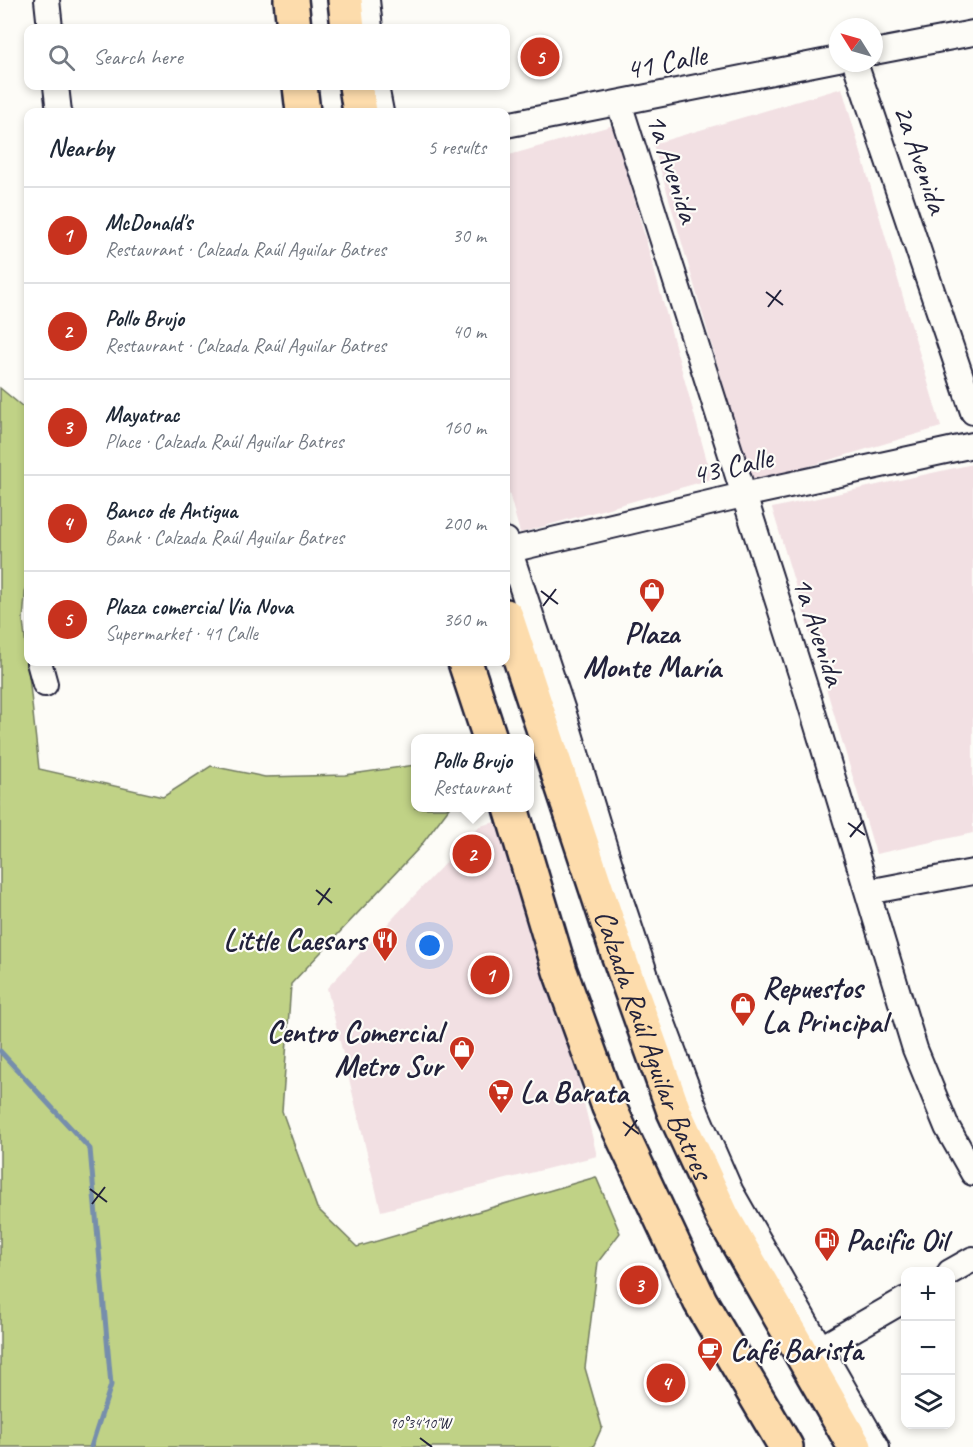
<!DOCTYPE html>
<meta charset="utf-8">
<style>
body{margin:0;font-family:Caveat,sans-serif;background:#f2f2f3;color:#1f2937}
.controls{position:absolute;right:18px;bottom:18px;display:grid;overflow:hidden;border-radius:12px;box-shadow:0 3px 9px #0003}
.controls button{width:54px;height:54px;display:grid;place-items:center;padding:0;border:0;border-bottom:2px solid #e0e1e3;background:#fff;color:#1f2937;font:30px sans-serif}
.compass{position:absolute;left:829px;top:18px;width:54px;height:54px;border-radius:50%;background:#fff;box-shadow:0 3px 9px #0003;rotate:307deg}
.you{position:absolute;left:430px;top:946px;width:21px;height:21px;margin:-15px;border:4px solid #fff;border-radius:50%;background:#1a73e8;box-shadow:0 0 0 9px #1a73e833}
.badge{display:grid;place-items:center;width:39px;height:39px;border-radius:50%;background:#c8321e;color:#fff;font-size:20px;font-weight:700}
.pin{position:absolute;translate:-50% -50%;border:3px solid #fff;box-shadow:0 2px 6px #0006}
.popup{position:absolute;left:411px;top:734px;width:123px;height:78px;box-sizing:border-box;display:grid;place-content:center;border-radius:12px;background:#fff;filter:drop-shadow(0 2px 4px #0005);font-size:20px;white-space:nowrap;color:#747a83}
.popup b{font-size:22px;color:#1f2937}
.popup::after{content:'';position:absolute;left:50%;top:100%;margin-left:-12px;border:12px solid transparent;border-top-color:#fff}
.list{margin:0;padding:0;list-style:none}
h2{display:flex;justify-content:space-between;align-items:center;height:78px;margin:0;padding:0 24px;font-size:26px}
h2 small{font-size:20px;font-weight:400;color:#747a83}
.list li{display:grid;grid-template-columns:39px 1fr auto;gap:18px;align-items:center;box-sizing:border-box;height:96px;padding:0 24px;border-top:2px solid #e0e1e3}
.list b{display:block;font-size:22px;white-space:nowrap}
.list p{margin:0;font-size:20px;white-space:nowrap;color:#747a83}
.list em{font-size:20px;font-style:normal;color:#747a83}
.icon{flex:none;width:33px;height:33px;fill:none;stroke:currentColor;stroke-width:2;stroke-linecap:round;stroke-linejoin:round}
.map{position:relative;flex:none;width:973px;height:1447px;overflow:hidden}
.search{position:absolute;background:#fff;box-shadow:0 3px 9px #0003;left:24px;top:24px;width:486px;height:66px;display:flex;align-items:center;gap:15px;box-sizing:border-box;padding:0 21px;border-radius:12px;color:#747a83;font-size:22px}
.panel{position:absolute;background:#fff;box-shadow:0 3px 9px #0003;left:24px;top:108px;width:486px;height:558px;border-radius:12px}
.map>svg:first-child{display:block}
.built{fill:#f2e0e3}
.green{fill:#c0d286;stroke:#717a60;stroke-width:1.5}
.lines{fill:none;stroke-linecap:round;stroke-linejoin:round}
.stream{stroke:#768eac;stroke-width:5}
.minor-casing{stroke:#22223b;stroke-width:28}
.highway-casing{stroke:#22223b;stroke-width:38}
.minor{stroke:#fdfcf7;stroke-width:24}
.highway{stroke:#fddcac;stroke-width:33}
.ticks{fill:none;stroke:#22223b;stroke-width:2}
.labels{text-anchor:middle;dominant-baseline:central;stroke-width:4.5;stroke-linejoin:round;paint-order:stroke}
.street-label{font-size:30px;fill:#22223b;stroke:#fdfcf7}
.poi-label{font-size:30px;font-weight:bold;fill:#22223b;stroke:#fdfcf7;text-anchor:start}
.ticks-label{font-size:15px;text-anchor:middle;fill:#22223b;stroke:#fdfcf7;stroke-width:4.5;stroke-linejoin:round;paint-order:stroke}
</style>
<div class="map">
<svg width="973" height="1447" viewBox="0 0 973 1447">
<rect width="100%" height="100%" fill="#fdfcf7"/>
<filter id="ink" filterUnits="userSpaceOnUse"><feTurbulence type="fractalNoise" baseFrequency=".0167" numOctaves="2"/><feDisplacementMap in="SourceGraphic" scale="12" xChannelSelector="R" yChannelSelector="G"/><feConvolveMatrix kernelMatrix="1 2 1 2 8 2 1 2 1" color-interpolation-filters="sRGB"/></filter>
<g filter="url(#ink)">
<path class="built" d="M842 88 941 427 752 483 653 144Z
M614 125 712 479 520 533 506 482V156Z
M973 464V833L876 854 772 508Z
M514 817 597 1156 381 1211 327 988 480 826Z"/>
<path class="green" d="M0 388 28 411V559L23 620 39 769 163 797 211 766 265 777 345 775 415 765V808H449L419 848 291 984 282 1111 317 1208 357 1247 596 1177 620 1233 598 1262 585 1368 602 1427 593 1447H0Z"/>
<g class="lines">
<path class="stream" d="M0 1051 90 1149 111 1385 91 1447"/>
<defs>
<path id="minor" d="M47 0 50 28
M367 0 370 28
M874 52 973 33
M855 63 973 412
M56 86 59 112
M376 86 381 112
M619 103 808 696 915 1049 947 1127 973 1173
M506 125 838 59
M506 540 564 714 622 904 652 994 697 1114 731 1192 877 1447
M506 551 743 495 973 445
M39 662 45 684
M868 892 973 872
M950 1272 973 1259
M821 1348 906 1299"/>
<g id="highway">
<path d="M291 0 294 28"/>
<path d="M345 0 348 28"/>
<path d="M300 86 303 112"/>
<path d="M356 86 360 112"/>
<path id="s1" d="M506 616 618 954 674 1111 723 1217 855 1447"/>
<path d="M465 662 490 738"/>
<path d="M511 808 560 971 609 1107 700 1301 786 1447"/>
</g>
</defs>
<use href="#minor" class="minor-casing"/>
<use href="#highway" class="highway-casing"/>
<use href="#minor" class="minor"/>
<use href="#highway" class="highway"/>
</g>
</g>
<path class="ticks" d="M766 292 783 305M768 307 781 290M541 591 558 604M543 606 556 589M848 823 865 835M850 837 863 821M316 890 332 903M318 905 330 888M623 1122 639 1134M625 1136 637 1120M90 1189 107 1202M92 1204 105 1187M420 1438 432 1447"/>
<defs>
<symbol id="shop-pin" viewBox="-11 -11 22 30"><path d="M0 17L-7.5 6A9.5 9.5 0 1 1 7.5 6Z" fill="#c8321e" stroke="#fdfcf7"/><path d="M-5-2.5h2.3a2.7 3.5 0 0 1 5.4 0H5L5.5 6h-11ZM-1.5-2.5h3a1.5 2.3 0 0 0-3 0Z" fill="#fff"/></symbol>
<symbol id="restaurant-pin" viewBox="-11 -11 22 30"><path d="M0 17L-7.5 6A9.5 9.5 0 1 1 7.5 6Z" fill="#c8321e" stroke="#fdfcf7"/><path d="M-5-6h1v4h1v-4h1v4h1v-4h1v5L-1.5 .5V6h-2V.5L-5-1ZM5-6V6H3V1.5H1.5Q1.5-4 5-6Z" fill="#fff"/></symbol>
<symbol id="supermarket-pin" viewBox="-11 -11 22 30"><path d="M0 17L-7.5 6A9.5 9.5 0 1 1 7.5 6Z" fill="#c8321e" stroke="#fdfcf7"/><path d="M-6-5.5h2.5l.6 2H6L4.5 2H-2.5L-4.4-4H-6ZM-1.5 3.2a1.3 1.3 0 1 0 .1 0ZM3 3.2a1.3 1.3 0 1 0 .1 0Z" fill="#fff"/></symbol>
<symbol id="fuel-pin" viewBox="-11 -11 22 30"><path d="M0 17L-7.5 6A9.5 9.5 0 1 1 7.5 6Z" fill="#c8321e" stroke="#fdfcf7"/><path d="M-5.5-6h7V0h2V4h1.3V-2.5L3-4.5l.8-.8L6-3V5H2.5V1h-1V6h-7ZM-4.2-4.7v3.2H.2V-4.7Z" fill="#fff"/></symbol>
<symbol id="cafe-pin" viewBox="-11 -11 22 30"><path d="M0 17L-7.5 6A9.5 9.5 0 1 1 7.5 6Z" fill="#c8321e" stroke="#fdfcf7"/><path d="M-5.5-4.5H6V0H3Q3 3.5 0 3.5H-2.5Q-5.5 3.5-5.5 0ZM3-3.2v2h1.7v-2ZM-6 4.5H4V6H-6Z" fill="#fff"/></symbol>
</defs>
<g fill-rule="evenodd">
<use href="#shop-pin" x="637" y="576" width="30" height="40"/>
<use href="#restaurant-pin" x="370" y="925" width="30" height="40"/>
<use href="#shop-pin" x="728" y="990" width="30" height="40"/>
<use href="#shop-pin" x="447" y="1034" width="30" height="40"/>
<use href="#supermarket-pin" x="486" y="1077" width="30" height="40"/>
<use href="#fuel-pin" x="812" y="1225" width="30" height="40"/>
<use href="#cafe-pin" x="695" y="1335" width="30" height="40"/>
</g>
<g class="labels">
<g class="street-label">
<text transform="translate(666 62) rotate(-11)">41 Calle</text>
<text transform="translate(921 159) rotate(71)">2a Avenida</text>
<text transform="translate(673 168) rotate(72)">1a Avenida</text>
<text transform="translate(732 466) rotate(-13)">43 Calle</text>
<text transform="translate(819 631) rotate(72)">1a Avenida</text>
<text stroke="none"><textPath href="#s1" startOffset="453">Calzada Raúl Aguilar Batres</textPath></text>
</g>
<g class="poi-label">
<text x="652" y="633" text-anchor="middle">Plaza<tspan x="652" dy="34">Monte María</tspan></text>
<text x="366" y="940" text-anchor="end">Little Caesars</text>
<text x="762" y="988">Repuestos<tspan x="762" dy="34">La Principal</tspan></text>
<text x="442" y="1032" text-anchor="end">Centro Comercial<tspan x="442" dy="34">Metro Sur</tspan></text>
<text x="520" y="1092">La Barata</text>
<text x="846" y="1240">Pacific Oil</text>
<text x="730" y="1350">Café Barista</text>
</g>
</g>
<g class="ticks-label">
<text x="420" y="1428">90°34'10"W</text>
</g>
</svg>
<div class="controls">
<button>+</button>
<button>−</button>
<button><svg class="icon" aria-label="layers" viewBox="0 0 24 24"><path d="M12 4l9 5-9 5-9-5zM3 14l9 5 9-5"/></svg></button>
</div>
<svg class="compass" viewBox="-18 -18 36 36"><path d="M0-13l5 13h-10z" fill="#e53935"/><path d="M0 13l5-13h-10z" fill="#747a83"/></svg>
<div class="you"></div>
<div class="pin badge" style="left:490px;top:975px">1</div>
<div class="pin badge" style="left:472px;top:854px">2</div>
<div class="popup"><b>Pollo Brujo</b>Restaurant</div>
<div class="pin badge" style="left:639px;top:1285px">3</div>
<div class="pin badge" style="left:666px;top:1383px">4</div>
<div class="pin badge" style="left:540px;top:57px">5</div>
<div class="search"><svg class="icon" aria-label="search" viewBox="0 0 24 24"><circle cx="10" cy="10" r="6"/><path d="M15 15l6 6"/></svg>Search here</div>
<section class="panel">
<h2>Nearby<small>5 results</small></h2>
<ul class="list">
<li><span class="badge">1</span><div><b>McDonald's</b><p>Restaurant · Calzada Raúl Aguilar Batres</p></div><em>30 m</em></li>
<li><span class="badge">2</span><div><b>Pollo Brujo</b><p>Restaurant · Calzada Raúl Aguilar Batres</p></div><em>40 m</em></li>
<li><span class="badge">3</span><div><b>Mayatrac</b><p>Place · Calzada Raúl Aguilar Batres</p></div><em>160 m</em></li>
<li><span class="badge">4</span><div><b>Banco de Antigua</b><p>Bank · Calzada Raúl Aguilar Batres</p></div><em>200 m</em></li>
<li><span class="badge">5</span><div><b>Plaza comercial Via Nova</b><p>Supermarket · 41 Calle</p></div><em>360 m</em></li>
</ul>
</section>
</div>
